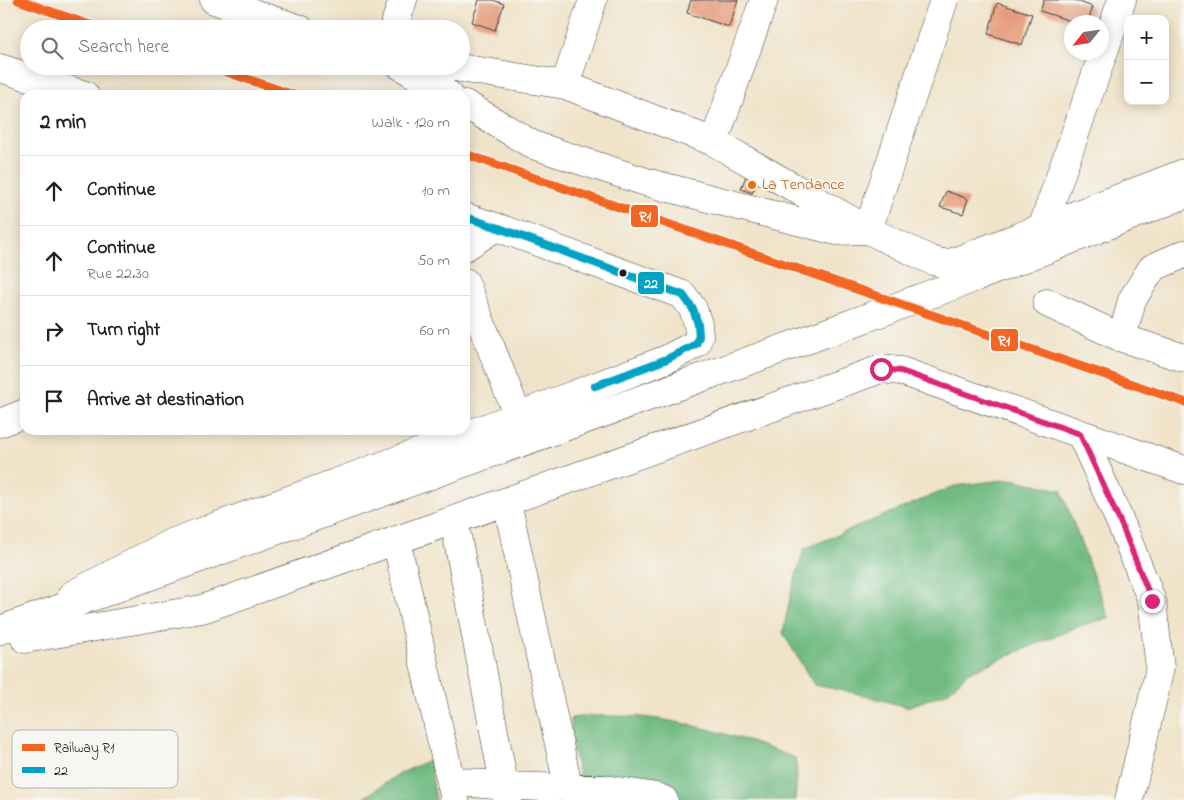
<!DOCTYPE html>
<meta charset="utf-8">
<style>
body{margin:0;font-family:"Indie Flower",sans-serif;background:#f2f2f2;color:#202124}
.controls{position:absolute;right:15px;top:15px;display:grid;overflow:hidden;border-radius:10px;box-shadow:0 2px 12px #0003}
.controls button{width:45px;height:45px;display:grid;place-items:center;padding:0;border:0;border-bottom:1px solid #e0e0e0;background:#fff;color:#202124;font:25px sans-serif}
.compass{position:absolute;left:1064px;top:15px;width:45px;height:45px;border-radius:50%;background:#fff;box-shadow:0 2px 12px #0003;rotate:240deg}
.stop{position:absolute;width:15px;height:15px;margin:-11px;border:4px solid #db2777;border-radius:50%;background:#fff}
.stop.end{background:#db2777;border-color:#fff;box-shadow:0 1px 5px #0008}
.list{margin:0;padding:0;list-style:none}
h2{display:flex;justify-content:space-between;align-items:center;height:65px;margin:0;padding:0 20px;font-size:21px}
h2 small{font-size:16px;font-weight:400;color:#757577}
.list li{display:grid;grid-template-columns:32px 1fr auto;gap:15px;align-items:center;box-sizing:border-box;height:70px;padding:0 20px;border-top:1px solid #e0e0e0}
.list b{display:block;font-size:19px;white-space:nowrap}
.list p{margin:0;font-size:16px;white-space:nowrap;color:#757577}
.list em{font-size:16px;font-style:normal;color:#757577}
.icon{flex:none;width:28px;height:28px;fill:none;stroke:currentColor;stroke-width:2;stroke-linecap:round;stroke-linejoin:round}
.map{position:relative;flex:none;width:1184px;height:800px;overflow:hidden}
.search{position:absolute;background:#fff;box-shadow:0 2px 12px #0003;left:20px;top:20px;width:450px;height:55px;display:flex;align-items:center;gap:12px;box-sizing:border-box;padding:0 18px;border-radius:28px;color:#757577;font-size:19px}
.panel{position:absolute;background:#fff;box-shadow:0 2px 12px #0003;left:20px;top:90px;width:450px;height:345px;border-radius:15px}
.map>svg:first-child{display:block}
.forest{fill:#71bb82;stroke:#466c4f}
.building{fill:#e69c7c}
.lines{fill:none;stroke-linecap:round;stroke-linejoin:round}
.minor-casing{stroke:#3c3a36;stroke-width:29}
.major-casing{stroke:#3c3a36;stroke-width:29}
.minor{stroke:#fff;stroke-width:28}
.major{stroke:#fff;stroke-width:28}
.bus-1-casing{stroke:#f6f6f2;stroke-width:11}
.bus-1{stroke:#01a2c5;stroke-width:8}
.rail-1-casing{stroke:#f6f6f2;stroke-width:12}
.rail-1{stroke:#f26522;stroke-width:9}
.route{stroke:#db2777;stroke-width:6}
.food-dot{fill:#e8710a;stroke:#f6f6f2;stroke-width:2}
.bus-dot{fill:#1c1c1c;stroke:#f6f6f2;stroke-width:2}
.labels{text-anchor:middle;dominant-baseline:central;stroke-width:4;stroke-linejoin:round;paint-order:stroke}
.food-label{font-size:16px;fill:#c56008;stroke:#f6f6f2;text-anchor:start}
.key{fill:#f6f6f2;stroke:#b5b5b2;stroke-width:1}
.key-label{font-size:14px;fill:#1c1c1c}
.line-badge{stroke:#f6f6f2;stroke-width:2}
.badge-label{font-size:14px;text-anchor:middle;font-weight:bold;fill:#fff}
</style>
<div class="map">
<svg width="1184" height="800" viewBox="0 0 1184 800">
<rect width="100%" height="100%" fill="#f6f6f2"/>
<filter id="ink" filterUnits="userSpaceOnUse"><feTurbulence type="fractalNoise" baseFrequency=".02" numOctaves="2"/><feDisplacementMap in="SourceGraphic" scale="10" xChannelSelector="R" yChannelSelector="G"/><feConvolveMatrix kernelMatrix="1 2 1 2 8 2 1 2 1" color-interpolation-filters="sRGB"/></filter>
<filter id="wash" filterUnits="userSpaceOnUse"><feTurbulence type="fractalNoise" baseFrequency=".0096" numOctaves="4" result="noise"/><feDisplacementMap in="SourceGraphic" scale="20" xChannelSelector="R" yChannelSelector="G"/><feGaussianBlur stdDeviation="1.12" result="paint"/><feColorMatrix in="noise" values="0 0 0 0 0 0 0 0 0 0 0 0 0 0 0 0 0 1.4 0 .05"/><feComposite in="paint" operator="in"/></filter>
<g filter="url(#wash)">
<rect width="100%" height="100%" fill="#f0e3c9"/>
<path class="forest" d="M1011 479 1061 490 1109 618 1082 625 969 672 948 692 907 707 855 693 814 685 783 633 791 593 804 549 955 486Z
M591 716C607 716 625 716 641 717 694 722 745 739 795 758L797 775 795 800H590C576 776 572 746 571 718Z
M429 760 436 800H361L397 775Z"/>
<g id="blocks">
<path class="building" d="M479 0H493L504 4 495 30 472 22Z
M691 0H738L729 27 687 13Z
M1044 0H1074L1093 7 1088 22H1074L1040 11Z
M997 3 1032 14 1022 45 988 34Z
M746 176 758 181 752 193 741 189Z
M946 191 968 199 963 214 940 207Z"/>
</g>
</g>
<g filter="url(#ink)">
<use href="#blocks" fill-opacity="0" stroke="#3c3a36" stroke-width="1"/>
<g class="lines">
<defs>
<path id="minor" d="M214 0 300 29
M393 29 403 0
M401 66 449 95
M448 66 565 85 714 142 868 230 933 261 948 264 1184 173
M0 68 85 95
M565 85 593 0
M465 104 533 145 646 182 836 231 868 230 944 0
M714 142 764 0
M1042 228 1122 0
M465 247 496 227
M465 282 518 416
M1047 303 1122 338 1184 358
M1122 338 1132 300 1152 268 1184 254
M0 423 25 413
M1081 434 1122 526 1152 601 1160 668 1129 800
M507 502 571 800
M454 520 507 800
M396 540 455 800
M72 595 171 543 518 416 667 359 696 344 699 336 698 324 693 309 683 295 496 227 465 217
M25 639 202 609 881 369 901 371 1184 470
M452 781 505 786 605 789 657 797 664 800"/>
<path id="major" d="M0 630 812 338 977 277 1184 195"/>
</defs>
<use href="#minor" class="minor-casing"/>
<use href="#major" class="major-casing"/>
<use href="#minor" class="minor"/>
<use href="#major" class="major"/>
<defs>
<path id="bus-1" d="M465 217 496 227 683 295 693 309 698 324 699 336 696 344 667 359 595 386"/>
</defs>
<use href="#bus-1" class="bus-1-casing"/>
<use href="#bus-1" class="bus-1"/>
<defs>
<path id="rail-1" d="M18 0 101 29
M210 66 293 95
M465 154 1184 402"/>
</defs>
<use href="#rail-1" class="rail-1-casing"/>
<use href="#rail-1" class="rail-1"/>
</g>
</g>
<g class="lines" filter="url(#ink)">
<path class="route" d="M881 369 901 371 1080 434 1122 526 1152 601"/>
</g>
<circle class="food-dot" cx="752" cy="185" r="5"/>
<circle class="bus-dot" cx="623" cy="273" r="4.5"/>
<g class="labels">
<g class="food-label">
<text x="762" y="185">La Tendance</text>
</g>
</g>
<rect x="12" y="730" width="166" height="58" rx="8" class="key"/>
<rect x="22" y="744" width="23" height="7" fill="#f26522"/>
<rect x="22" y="767" width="23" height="6" fill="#01a2c5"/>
<g class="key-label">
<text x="54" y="752">Railway R1</text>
<text x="54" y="775">22</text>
</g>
<g class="line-badge">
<rect x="630" y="204" width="29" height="24" rx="5" fill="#f26522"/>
<rect x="637" y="271" width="28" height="24" rx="5" fill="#01a2c5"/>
<rect x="990" y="328" width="29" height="24" rx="5" fill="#f26522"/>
</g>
<g class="badge-label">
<text x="645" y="221">R1</text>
<text x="651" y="288">22</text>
<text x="1004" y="345">R1</text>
</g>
</svg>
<div class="controls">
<button>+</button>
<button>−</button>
</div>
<svg class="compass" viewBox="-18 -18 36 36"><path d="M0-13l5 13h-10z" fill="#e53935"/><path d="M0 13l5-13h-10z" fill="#757577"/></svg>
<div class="stop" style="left:881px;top:369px"></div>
<div class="stop end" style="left:1152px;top:601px"></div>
<div class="search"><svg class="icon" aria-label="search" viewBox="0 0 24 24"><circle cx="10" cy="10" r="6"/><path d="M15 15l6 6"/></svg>Search here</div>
<section class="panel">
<h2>2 min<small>Walk · 120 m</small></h2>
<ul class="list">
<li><svg class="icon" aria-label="ahead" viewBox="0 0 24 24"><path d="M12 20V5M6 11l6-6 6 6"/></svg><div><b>Continue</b></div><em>10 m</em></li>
<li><svg class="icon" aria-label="ahead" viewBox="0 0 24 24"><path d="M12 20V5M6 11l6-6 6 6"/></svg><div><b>Continue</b><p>Rue 22.30</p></div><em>50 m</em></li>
<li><svg class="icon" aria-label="right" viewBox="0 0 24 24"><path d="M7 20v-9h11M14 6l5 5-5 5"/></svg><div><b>Turn right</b></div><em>60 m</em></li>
<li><svg class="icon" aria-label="arrive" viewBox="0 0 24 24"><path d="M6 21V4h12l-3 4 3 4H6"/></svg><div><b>Arrive at destination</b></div></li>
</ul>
</section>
</div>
